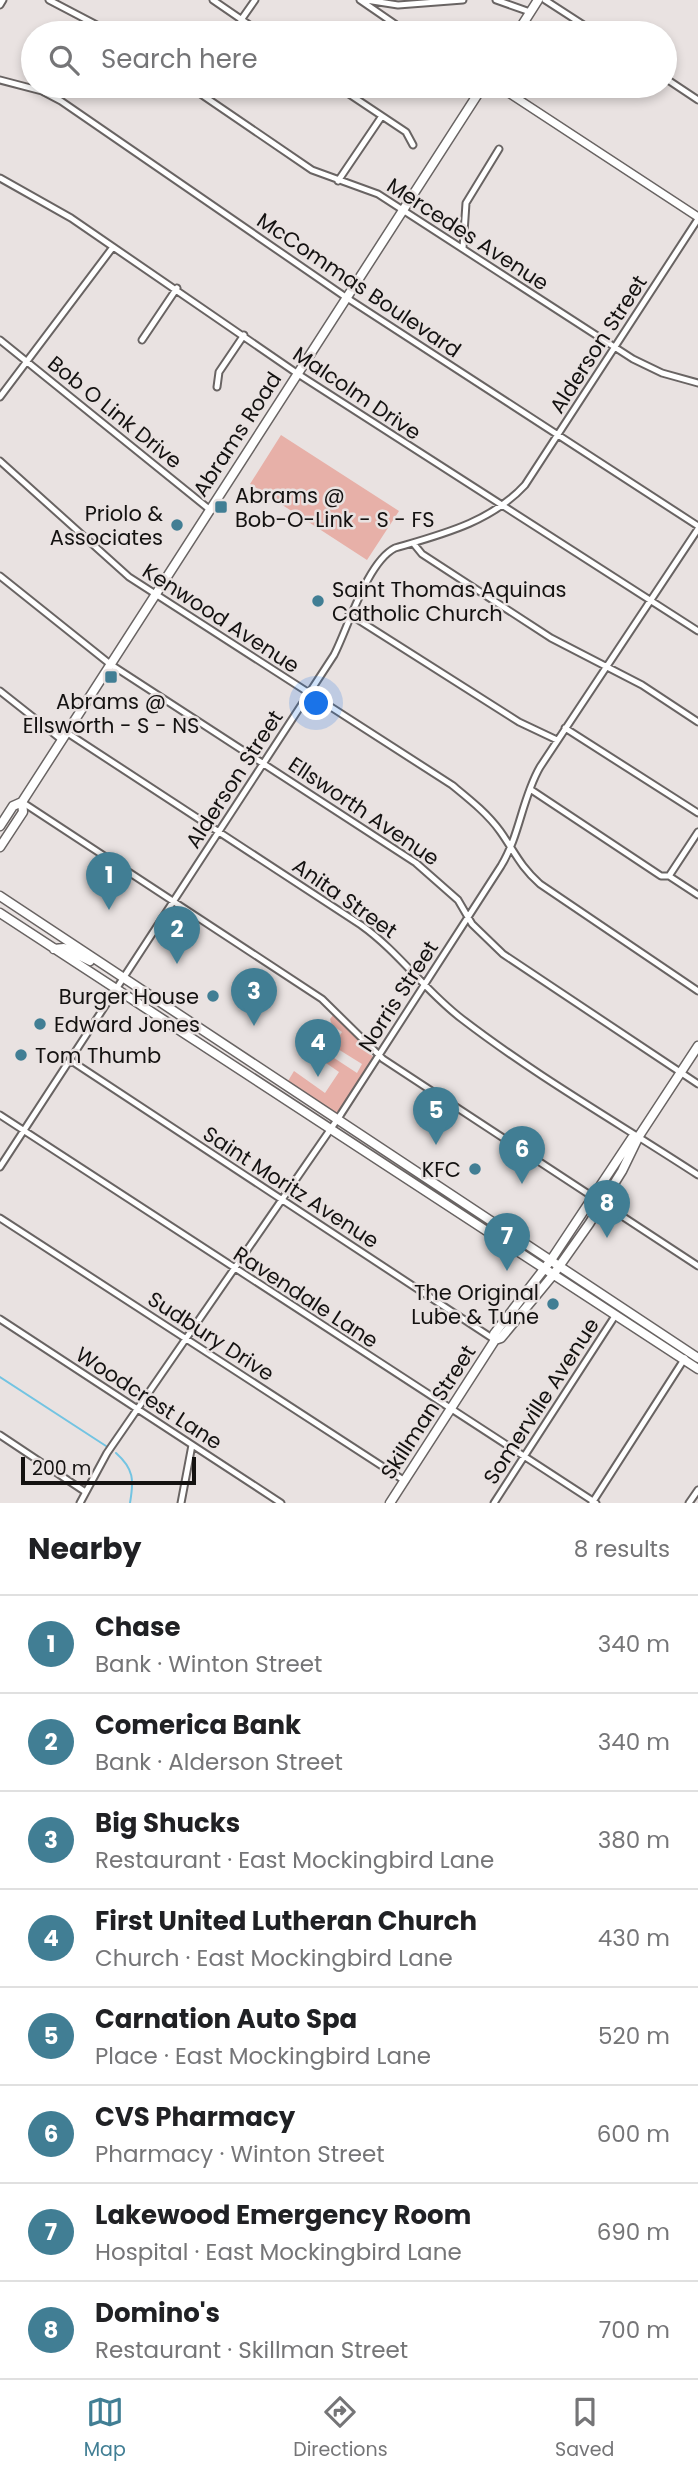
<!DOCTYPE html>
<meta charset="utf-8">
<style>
body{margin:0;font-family:Poppins,sans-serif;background:#f6f6f6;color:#202124}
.scale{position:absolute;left:21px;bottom:18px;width:175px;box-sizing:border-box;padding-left:7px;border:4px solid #141211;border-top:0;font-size:19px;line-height:24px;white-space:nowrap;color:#141211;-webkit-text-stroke:5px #e9e2e1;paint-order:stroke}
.you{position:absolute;left:317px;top:704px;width:24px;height:24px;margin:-18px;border:5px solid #fff;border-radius:50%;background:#1a73e8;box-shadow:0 0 0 10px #1a73e833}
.badge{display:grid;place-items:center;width:46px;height:46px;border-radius:50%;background:#417e94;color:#fff;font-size:23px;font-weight:700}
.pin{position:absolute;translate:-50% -58px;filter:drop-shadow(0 2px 4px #0008)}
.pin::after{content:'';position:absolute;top:37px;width:24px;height:21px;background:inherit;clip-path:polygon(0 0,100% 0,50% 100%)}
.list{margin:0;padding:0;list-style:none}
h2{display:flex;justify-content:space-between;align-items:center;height:91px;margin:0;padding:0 28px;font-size:30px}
h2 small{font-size:23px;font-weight:400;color:#757577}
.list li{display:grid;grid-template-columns:46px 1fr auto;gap:21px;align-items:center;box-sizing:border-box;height:98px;padding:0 28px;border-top:2px solid #e0e0e0}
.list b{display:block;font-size:26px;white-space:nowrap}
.list p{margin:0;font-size:23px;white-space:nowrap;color:#757577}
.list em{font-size:23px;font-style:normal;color:#757577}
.icon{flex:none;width:38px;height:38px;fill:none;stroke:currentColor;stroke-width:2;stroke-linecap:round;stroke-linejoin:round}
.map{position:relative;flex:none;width:698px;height:1503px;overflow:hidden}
.search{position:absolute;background:#fff;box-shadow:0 4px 10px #0003;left:21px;right:21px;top:21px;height:77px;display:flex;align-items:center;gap:18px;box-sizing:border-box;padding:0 24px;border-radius:38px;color:#757577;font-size:26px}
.sheet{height:875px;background:#fff}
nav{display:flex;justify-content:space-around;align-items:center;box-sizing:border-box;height:98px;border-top:2px solid #e0e0e0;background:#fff;font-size:19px;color:#757577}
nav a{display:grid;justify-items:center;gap:4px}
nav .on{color:#417e94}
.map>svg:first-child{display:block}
.green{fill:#e7b0a8}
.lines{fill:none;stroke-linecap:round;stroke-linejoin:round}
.stream{stroke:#73c4e2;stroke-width:2}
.minor-casing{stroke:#696463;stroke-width:9}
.tertiary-casing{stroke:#696463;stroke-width:10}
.secondary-casing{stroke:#696463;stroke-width:11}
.minor{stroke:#fff;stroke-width:5}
.tertiary{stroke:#fff;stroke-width:7}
.secondary{stroke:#fff;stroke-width:8}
.poi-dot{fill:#417e94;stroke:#e9e2e1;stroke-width:2.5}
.labels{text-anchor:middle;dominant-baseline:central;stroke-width:5;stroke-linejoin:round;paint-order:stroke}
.street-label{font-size:21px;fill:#141211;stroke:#e9e2e1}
.poi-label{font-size:21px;fill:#141211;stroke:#e9e2e1;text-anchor:start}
</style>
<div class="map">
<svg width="698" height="1503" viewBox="0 0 698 1503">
<rect width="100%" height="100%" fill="#e9e2e1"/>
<path class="green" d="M281 435 399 511 367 560 250 484Z
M334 1014 374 1058 340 1112 334 1113 288 1081 294 1071 325 1093 339 1072 326 1063 328 1054 357 1073 362 1064 333 1046 342 1032 332 1025 330 1019Z"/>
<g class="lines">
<path class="stream" d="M0 1377 106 1446
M116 1453C134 1469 134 1480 130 1503"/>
<defs>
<path id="minor" d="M49 0 112 33
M213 0 261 33
M360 0 408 33
M366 0 398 5 463 0
M496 0 530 12
M545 0 596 33
M0 5 3 0
M241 20 255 0
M665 78 698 100
M0 80 42 91 61 101 347 298 698 526
M189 86 312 170 378 194 633 359 662 373 698 383
M337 86 406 132 413 145
M0 178 71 218 298 374 698 631
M338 181 382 116
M463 248 466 203 499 149
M0 340 209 509
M142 340 177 288
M217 387 219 372 244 335
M0 397 113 247
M0 461 129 577 452 785C469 799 487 813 500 831 515 852 519 865 540 884L698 991
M413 543 422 554 551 638 642 685 698 722
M0 576 110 664 416 863 458 900 472 924 503 954 698 1084
M349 614 519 722 557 740
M0 691 62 740
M565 728 698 813
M66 732 361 925C399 952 425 991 462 1019 536 1076 620 1124 698 1175
M530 789 661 876H669L698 895
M22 802 322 999 383 1059 698 1266
M669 876 698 832
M70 1060 495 1340
M0 1115 596 1503
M0 1167 334 655C348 628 367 562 395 548 443 534 491 522 525 485L698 219
M0 1218 405 1481
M0 1319 281 1503
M0 1435 84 1491
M80 1503 107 1453 341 1114 501 866C520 835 522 798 540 767L698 529
M181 1503 192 1445
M494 1503 615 1316
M592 1503 685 1358
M689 1503 698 1490"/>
<path id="tertiary" d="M498 86 698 217"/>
<path id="secondary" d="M517 33 538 0
M0 826 13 806 22 802 483 86
M0 847 23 812 22 802
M0 896 698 1358
M0 913 698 1369
M54 949 64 948 90 961
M495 1340 501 1338 553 1275 589 1224 622 1171 639 1136 698 1046
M390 1503 495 1340 494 1334 551 1260 632 1138 639 1136"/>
</defs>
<use href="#minor" class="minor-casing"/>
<use href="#tertiary" class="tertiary-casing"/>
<use href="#secondary" class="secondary-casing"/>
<use href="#minor" class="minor"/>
<use href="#tertiary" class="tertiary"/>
<use href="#secondary" class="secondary"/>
</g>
<g class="poi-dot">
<rect x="214" y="500" width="14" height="14" rx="3.5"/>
<circle cx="177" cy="525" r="7"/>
<circle cx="318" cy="601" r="7"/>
<rect x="104" y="670" width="14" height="14" rx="3.5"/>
<circle cx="213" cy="996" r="7"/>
<circle cx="40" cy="1024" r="7"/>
<circle cx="21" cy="1055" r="7"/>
<circle cx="475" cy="1169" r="7"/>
<circle cx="553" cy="1304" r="7"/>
</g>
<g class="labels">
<g class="street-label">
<text transform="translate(468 234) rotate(33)">Mercedes Avenue</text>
<text transform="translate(359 285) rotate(34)">McCommas Boulevard</text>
<text transform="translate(598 344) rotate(-57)">Alderson Street</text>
<text transform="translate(357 393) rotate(34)">Malcolm Drive</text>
<text transform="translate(115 412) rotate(39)">Bob O Link Drive</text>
<text transform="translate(237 434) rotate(-57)">Abrams Road</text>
<text transform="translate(221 618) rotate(33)">Kenwood Avenue</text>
<text transform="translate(234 779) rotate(-57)">Alderson Street</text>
<text transform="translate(364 811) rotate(34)">Ellsworth Avenue</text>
<text transform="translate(345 898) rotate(35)">Anita Street</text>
<text transform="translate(398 996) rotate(-57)">Norris Street</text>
<text transform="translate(291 1187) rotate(33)">Saint Moritz Avenue</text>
<text transform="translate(306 1297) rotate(33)">Ravendale Lane</text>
<text transform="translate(211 1336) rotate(33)">Sudbury Drive</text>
<text transform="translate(149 1398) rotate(33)">Woodcrest Lane</text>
<text transform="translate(541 1401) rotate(-57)">Somerville Avenue</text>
<text transform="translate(428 1412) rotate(-57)">Skillman Street</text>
</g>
<g class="poi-label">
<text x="235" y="495">Abrams @<tspan x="235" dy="24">Bob-O-Link - S - FS</tspan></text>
<text x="163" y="513" text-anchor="end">Priolo &amp;<tspan x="163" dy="24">Associates</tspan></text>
<text x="332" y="589">Saint Thomas Aquinas<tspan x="332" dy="24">Catholic Church</tspan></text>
<text x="111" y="701" text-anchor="middle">Abrams @<tspan x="111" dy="24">Ellsworth - S - NS</tspan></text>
<text x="199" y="996" text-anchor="end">Burger House</text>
<text x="54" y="1024">Edward Jones</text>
<text x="35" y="1055">Tom Thumb</text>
<text x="461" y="1169" text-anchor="end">KFC</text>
<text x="539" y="1292" text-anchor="end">The Original<tspan x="539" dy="24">Lube &amp; Tune</tspan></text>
</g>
</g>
</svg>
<div class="scale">200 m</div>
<div class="you"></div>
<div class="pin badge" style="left:109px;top:910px">1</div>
<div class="pin badge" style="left:177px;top:964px">2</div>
<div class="pin badge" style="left:254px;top:1026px">3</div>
<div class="pin badge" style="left:318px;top:1077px">4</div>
<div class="pin badge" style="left:436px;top:1145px">5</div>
<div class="pin badge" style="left:522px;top:1184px">6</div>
<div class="pin badge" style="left:507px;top:1271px">7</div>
<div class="pin badge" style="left:607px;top:1238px">8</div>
<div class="search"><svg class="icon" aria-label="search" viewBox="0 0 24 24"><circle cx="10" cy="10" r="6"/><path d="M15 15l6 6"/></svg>Search here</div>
</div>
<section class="sheet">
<h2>Nearby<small>8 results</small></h2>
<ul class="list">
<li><span class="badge">1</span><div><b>Chase</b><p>Bank · Winton Street</p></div><em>340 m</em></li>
<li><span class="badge">2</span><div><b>Comerica Bank</b><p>Bank · Alderson Street</p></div><em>340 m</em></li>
<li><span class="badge">3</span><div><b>Big Shucks</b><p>Restaurant · East Mockingbird Lane</p></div><em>380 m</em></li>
<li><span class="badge">4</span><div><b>First United Lutheran Church</b><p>Church · East Mockingbird Lane</p></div><em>430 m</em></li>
<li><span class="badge">5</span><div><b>Carnation Auto Spa</b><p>Place · East Mockingbird Lane</p></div><em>520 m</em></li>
<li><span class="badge">6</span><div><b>CVS Pharmacy</b><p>Pharmacy · Winton Street</p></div><em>600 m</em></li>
<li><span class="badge">7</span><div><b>Lakewood Emergency Room</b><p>Hospital · East Mockingbird Lane</p></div><em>690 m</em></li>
<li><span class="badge">8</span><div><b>Domino's</b><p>Restaurant · Skillman Street</p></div><em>700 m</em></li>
</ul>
</section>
<nav>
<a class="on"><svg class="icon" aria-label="map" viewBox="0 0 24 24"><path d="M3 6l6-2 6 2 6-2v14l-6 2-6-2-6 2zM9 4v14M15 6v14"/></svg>Map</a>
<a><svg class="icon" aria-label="directions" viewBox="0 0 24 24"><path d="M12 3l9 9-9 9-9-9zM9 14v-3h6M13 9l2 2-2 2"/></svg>Directions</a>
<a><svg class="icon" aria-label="saved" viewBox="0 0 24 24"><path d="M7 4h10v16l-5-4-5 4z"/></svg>Saved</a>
</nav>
